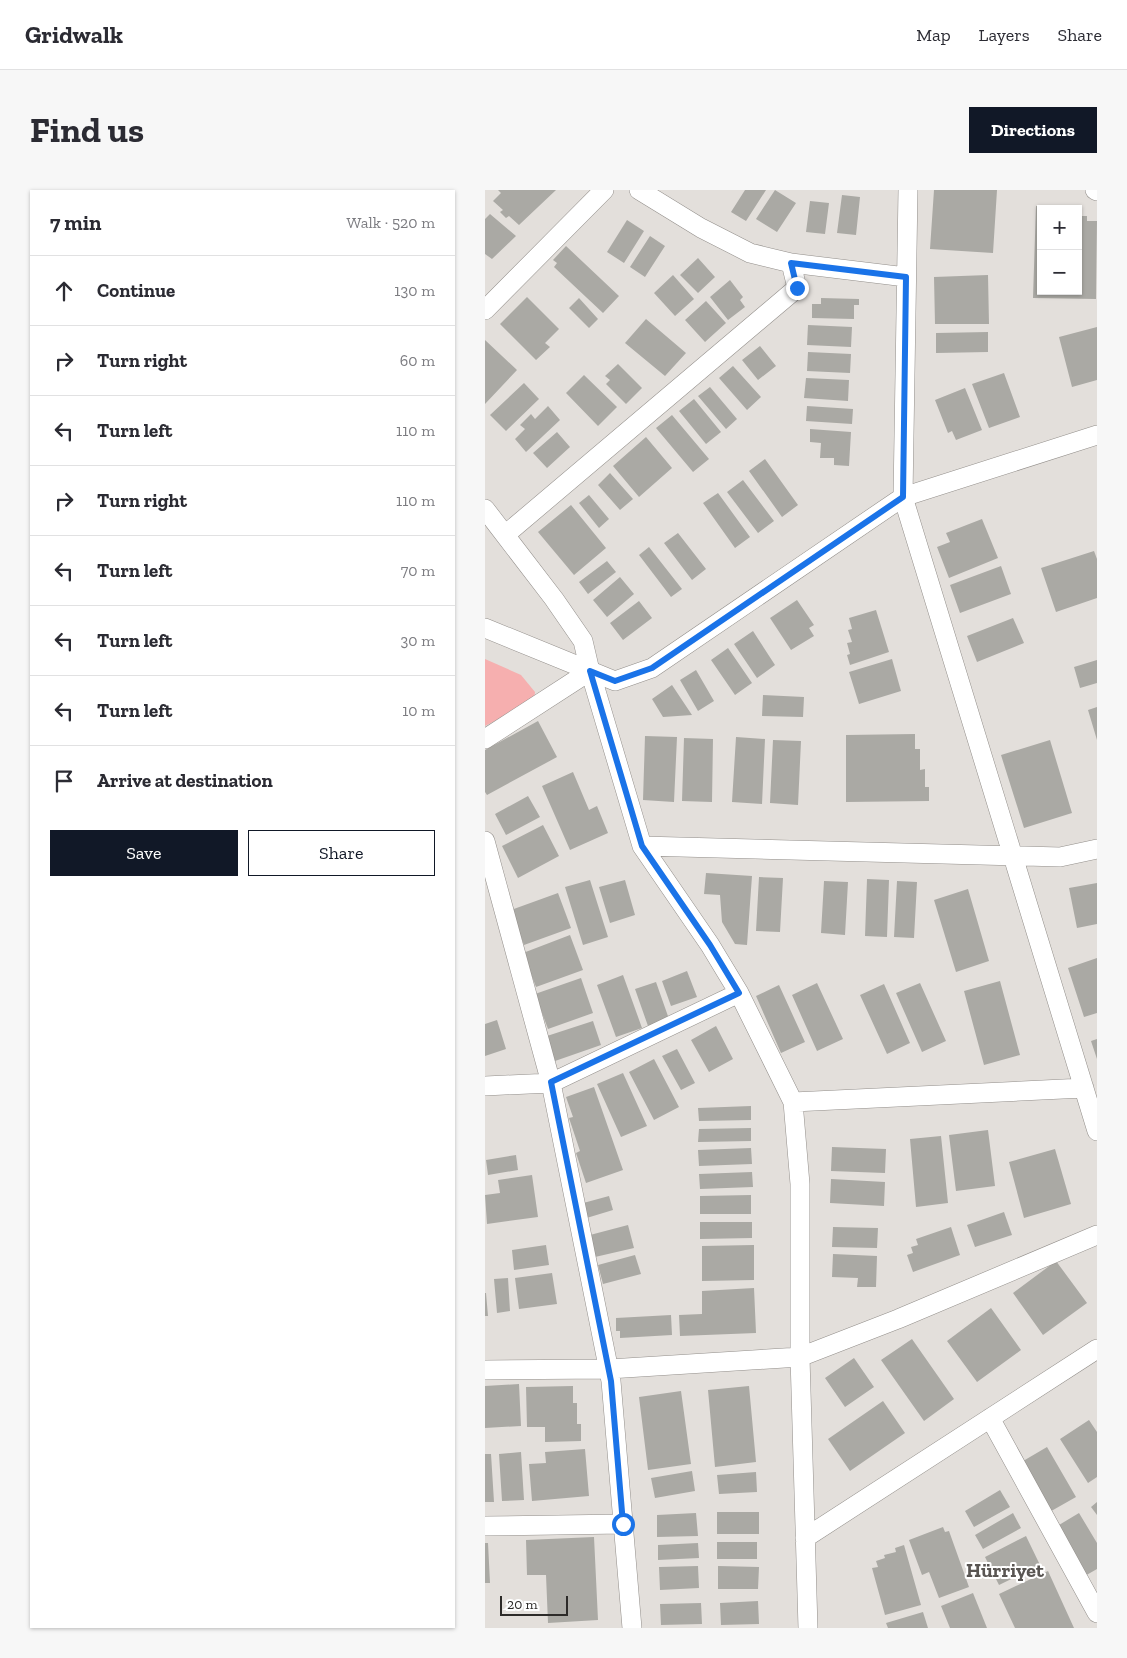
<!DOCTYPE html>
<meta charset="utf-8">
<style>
body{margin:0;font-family:"Zilla Slab",serif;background:#f7f7f7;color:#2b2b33}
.controls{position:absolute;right:15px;top:15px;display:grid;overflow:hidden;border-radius:0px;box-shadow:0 1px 4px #0004}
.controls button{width:45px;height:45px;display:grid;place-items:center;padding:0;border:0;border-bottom:1px solid #e1e1e2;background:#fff;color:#2b2b33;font:25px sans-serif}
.scale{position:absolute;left:15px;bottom:12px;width:68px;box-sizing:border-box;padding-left:5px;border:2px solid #2d2b29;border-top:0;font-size:14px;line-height:18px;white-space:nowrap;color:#2d2b29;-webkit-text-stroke:4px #fff;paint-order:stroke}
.stop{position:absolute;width:15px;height:15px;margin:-11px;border:4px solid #1a73e8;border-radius:50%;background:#fff}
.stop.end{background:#1a73e8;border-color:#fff;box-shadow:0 1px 5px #0008}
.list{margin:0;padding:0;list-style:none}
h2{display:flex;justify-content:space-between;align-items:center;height:65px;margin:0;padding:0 20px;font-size:21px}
h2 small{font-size:16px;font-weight:400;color:#7c7c81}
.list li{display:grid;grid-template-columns:32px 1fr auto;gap:15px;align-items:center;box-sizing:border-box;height:70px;padding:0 20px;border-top:1px solid #e1e1e2}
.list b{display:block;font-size:19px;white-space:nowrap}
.list em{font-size:16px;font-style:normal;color:#7c7c81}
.actions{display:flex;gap:10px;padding:15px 20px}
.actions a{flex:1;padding:11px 0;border:1px solid #111827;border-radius:0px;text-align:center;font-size:18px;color:#111827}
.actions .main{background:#111827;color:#fff}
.icon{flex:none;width:28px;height:28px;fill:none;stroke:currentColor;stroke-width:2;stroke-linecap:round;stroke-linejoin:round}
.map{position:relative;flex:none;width:612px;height:1438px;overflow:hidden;border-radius:0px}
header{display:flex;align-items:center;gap:30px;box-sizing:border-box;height:70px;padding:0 25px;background:#fff;border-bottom:1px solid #e1e1e2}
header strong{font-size:24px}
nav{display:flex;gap:28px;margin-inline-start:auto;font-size:18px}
.intro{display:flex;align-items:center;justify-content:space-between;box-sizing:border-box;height:120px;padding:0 30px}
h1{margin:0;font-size:35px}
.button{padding:12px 22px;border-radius:0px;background:#111827;color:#fff;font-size:18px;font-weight:700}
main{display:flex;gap:30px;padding:0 30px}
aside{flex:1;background:#fff;border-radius:0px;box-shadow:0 1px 4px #0004}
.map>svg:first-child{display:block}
.green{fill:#f6afaf}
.building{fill:#aaa9a4}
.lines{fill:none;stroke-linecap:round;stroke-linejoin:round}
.minor-casing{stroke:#928e8a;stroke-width:20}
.minor{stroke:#fff;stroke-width:19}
.route{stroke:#1a73e8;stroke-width:6}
.labels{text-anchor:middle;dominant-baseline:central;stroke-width:4;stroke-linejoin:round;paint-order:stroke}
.district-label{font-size:20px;font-weight:bold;fill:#595552;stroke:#fff}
</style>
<header>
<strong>Gridwalk</strong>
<nav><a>Map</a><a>Layers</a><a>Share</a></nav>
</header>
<div class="intro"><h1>Find us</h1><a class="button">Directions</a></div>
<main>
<aside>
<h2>7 min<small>Walk · 520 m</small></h2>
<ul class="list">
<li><svg class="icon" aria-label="ahead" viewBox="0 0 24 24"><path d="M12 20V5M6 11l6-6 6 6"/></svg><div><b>Continue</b></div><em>130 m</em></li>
<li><svg class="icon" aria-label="right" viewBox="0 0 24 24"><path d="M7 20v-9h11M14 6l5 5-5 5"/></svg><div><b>Turn right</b></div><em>60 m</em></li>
<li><svg class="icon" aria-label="left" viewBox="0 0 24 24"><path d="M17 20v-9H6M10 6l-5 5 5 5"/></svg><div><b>Turn left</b></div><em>110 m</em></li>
<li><svg class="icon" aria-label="right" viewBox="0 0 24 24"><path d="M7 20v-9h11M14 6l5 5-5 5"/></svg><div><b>Turn right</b></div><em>110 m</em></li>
<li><svg class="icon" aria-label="left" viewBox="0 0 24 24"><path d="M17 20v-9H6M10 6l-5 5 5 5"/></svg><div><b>Turn left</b></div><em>70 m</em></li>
<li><svg class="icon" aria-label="left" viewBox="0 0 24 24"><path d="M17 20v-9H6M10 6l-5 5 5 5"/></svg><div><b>Turn left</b></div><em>30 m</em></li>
<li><svg class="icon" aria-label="left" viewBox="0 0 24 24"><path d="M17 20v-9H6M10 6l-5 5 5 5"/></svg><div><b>Turn left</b></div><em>10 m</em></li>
<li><svg class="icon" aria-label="arrive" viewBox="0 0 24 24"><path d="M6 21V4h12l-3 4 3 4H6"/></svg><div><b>Arrive at destination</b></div></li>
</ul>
<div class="actions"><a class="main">Save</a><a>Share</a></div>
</aside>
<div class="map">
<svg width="612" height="1438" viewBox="0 0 612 1438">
<rect width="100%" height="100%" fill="#e3dfdb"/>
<path class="green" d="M0 469 36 485 50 502 49 511 0 536Z"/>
<path class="building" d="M13 0H71L34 35 24 26 21 28 15 22 18 20 8 11 16 3Z
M260 0H281L261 31 246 22Z
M290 0 311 13 292 42 271 29Z
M449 0H512L508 63 445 59Z
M357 5 375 7 371 45 352 43Z
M325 11 344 13 340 44 321 42Z
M551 16H581V19H556V101H593V26H602V31H612L611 109 548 108Z
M5 24 31 46 7 69 0 64V29Z
M142 30 159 41 139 73 122 62Z
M165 46 180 56 160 87 145 77Z
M81 56 134 106 118 123 69 77 72 73 68 70Z
M213 68 230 87 213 103 195 85Z
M188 85 209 109 190 126 169 103Z
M503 85 504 134H450L449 87Z
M245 90 258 107 255 110 260 117 243 130 225 107Z
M42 107 74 139 60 153 65 157 51 170 15 134Z
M94 108 113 129 104 138 84 118Z
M336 108 374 109V115H369V129L327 128V114H336Z
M221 111 241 133 220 152 200 130Z
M161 129 201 163 180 186 140 153Z
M323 135 367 137 366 157 322 155Z
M612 137V190L587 197 574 147Z
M503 142V162L451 163V143Z
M0 150 32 180 0 214Z
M275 156 291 176 273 190 257 170Z
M323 162 366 164 365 183 322 181Z
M133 174 157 198 141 214 121 194 125 190 120 186Z
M248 176 276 207 262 220 234 188Z
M519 183 535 227 504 238 487 194Z
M99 185 132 217 113 236 81 203Z
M321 188 364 190 363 211 319 208Z
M39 193 54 209 21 241 5 225Z
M225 197 252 229 241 239 213 206Z
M480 198 497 240 471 250 467 241 463 243 450 210Z
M209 209 236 242 221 254 194 221Z
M63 216 75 230 41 262 30 249 40 239 35 235 46 224 50 229Z
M322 216 368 219 367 234 321 231Z
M187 225 224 269 208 282 171 238Z
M325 239 366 242 364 276 349 275V268H335L336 253 325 252Z
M72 242 85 257 62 278 48 263Z
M161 247 187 278 154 307 128 276Z
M280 269 313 315 297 327 264 281Z
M125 283 148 309 135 320 113 295Z
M258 290 289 331 273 343 242 302Z
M233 303 265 347 250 358 218 313Z
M104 305 124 329 114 338 94 313Z
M86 315 121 358 89 385 53 342Z
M497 329 513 368 464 388 452 357 465 352 461 343Z
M193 343 221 379 207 390 179 353Z
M164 357 197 399 186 407 154 365Z
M609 361 612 369V408L571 422 556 378Z
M122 371 131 382 103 404 94 392Z
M516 376 526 404 475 423 465 395Z
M135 387 149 404 122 427 108 410Z
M312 410 329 435 324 438 329 446 306 460 285 428Z
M154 411 167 428 138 450 125 433Z
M391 420 404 462 365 475 362 465 365 464 362 453 367 452 363 440 367 439 364 428Z
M528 428 539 453 492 472 482 446Z
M268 441 290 475 272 488 249 454Z
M243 458 267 493 250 505 226 470Z
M407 469 416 501 374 514 364 482Z
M612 470V493L595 498 589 477Z
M211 480 229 511 213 521 195 490Z
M187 495 207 525 178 527 167 509Z
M278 505 319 507 318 527 277 526Z
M612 517V550L603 520Z
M53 531 72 567 2 605 0 602V560Z
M430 544V559H435V580L440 579V597H444V611L361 612V545Z
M160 546 192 547 189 612 158 610Z
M251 547 280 549 277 614 247 612Z
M199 548 228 549 227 612 197 611Z
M288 550 316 551 313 615 285 613Z
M565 550 587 623 539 638 516 565Z
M88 582 104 620 112 616 123 643 85 660 57 596Z
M43 606 55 627 21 645 10 624Z
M58 635 74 666 33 688 17 656Z
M221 683 267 686 262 755 250 754 237 732 235 705 219 704Z
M274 687 298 688 295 742 271 741Z
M382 689 404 690 402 747 380 746Z
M105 690 123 747 98 755 80 697Z
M140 690 150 725 125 733 114 697Z
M339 691 363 692 360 745 336 743Z
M412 691 432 692 429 748 409 747Z
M612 693V734L592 738 584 698Z
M483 699 504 771 471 782 449 710Z
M73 703 86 738 39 755 26 720Z
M85 745 98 780 51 797 38 763Z
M612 768V823L599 827 583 778Z
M202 781 212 807 186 816 177 791Z
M138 785 157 838 131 847 112 795Z
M96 788 108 823 63 839 50 804Z
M515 791 535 865 499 875 479 801Z
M171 792 184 829 163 836 150 799Z
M332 793 358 849 332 861 307 805Z
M435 793 461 851 437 862 411 803Z
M399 794 425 853 402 864 375 805Z
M294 795 320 852 296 863 271 806Z
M12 830 21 859 0 866V834Z
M108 831 116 855 70 871 62 846Z
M231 836 248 869 224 882 206 850Z
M612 849V869L606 851Z
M192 859 210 893 196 900 177 866Z
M169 869 194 917 169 930 144 882Z
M138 883 162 936 136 947 112 894Z
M109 897 138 980 101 993 91 963 95 961 84 928 88 927 81 907Z
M266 916V930L214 931 213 918Z
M266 938V951L213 952 214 939Z
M503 940 510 996 471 1001 464 945Z
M456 946 463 1013 431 1017 425 949Z
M347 957 401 959 400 983 346 981Z
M266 958 267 974 214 976 213 960Z
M570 959 586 1014 539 1028 524 972Z
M31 965 33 980 3 985 1 970Z
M267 982 268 997 215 999 214 984Z
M47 985 53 1027 2 1034 0 1005 15 1003 13 990Z
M346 989 400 992 399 1016 345 1013Z
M266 1005V1024H215V1006Z
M124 1006 128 1020 95 1030 91 1015Z
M519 1022 527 1045 490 1057 482 1035Z
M215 1032H267V1048L215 1049Z
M143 1035 149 1058 110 1067 105 1045Z
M348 1037 393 1038 392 1058 347 1057Z
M466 1037 475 1065 428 1082 422 1065 428 1063 426 1057 433 1055 431 1049Z
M61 1055 64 1075 29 1080 27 1060Z
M269 1055V1090L217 1091V1056Z
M348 1064 392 1066 391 1097H372L373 1088 347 1087Z
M150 1065 156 1084 118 1094 113 1075Z
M571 1071 602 1113 558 1145 528 1103Z
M67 1083 72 1114 34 1119 30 1088Z
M23 1088 25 1121 12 1123 9 1089Z
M269 1098 271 1143 195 1146 194 1125 217 1124V1101Z
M0 1103H1L3 1126H0Z
M506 1118 536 1160 492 1192 462 1151Z
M186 1125 187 1145 135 1148V1141H131V1128Z
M427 1149 469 1209 439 1231 396 1170Z
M369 1168 389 1197 360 1217 340 1188Z
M34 1194 36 1236 0 1238V1196Z
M88 1196V1213H92V1234H96V1251L60 1252V1237H42L41 1197Z
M264 1196 271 1272 230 1277 223 1200Z
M196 1201 206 1274 163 1280 154 1207Z
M398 1211 420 1243 365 1281 343 1249Z
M604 1230 612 1242V1287L603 1293 575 1249Z
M562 1257 591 1307 561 1324 533 1274Z
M100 1259 104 1306 47 1311 44 1274 61 1273 60 1262Z
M36 1262 39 1310 17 1311 14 1264Z
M0 1264H6L9 1312H0Z
M207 1281 210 1301 170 1308 166 1288Z
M271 1282 272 1302 234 1304 232 1285Z
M515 1300 525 1317 489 1337 480 1321Z
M612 1312V1325L606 1317Z
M232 1322H274V1344H232Z
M211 1323 213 1346 172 1347V1325Z
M528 1323 536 1338 498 1359 490 1345Z
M594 1323 612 1353V1379L598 1387 569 1338Z
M458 1337 460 1342 464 1341 484 1397 454 1408 444 1382 437 1385 424 1350Z
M541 1346 555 1375 514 1395 500 1367Z
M109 1347 113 1430 63 1433 61 1385H42L41 1350Z
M232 1352H272V1369H232Z
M0 1353H3L5 1393H0Z
M213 1353 214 1368 173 1370V1355Z
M419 1355 436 1415 400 1425 387 1378 393 1377 391 1371 400 1368 399 1365 411 1362 410 1358Z
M213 1376 214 1398 175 1400 174 1377Z
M233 1376 274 1377 273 1399H233Z
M563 1381 589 1438H530L514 1404Z
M488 1403 502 1438H465L456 1416Z
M273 1411 274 1434 236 1435 235 1413Z
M216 1413 217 1434 176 1435 175 1414Z
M438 1422 443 1438H403L401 1433Z"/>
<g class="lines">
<defs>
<path id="minor" d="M154 0 216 38 265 63 306 73 421 87
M423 0 418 307 612 941
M610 0 612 1
M0 120 119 0
M0 319 69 409 98 451 105 481 157 656 225 755 254 803 308 912 315 994V1167L323 1438
M20 345 312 98 306 73
M0 438 130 491 167 478 418 307 612 245
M0 549 105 481
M0 651 66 893 126 1191 147 1438
M157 656 575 667 612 659
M0 896 66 893 254 803
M308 912 599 898
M0 1180 124 1179 315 1167 413 1129 612 1045
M505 1228 612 1423
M0 1336 138 1334
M320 1348 612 1159"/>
</defs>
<use href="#minor" class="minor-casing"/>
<use href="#minor" class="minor"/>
</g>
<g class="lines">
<path class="route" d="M138 1334 126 1191 66 892 254 803 225 755 157 656 105 481 130 491 167 478 418 307 421 87 306 73 312 98"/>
</g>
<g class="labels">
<g class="district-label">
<text x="520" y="1380">Hürriyet</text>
</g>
</g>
</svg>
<div class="controls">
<button>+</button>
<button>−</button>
</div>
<div class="scale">20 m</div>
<div class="stop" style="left:138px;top:1334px"></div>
<div class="stop end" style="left:312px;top:98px"></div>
</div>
</main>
